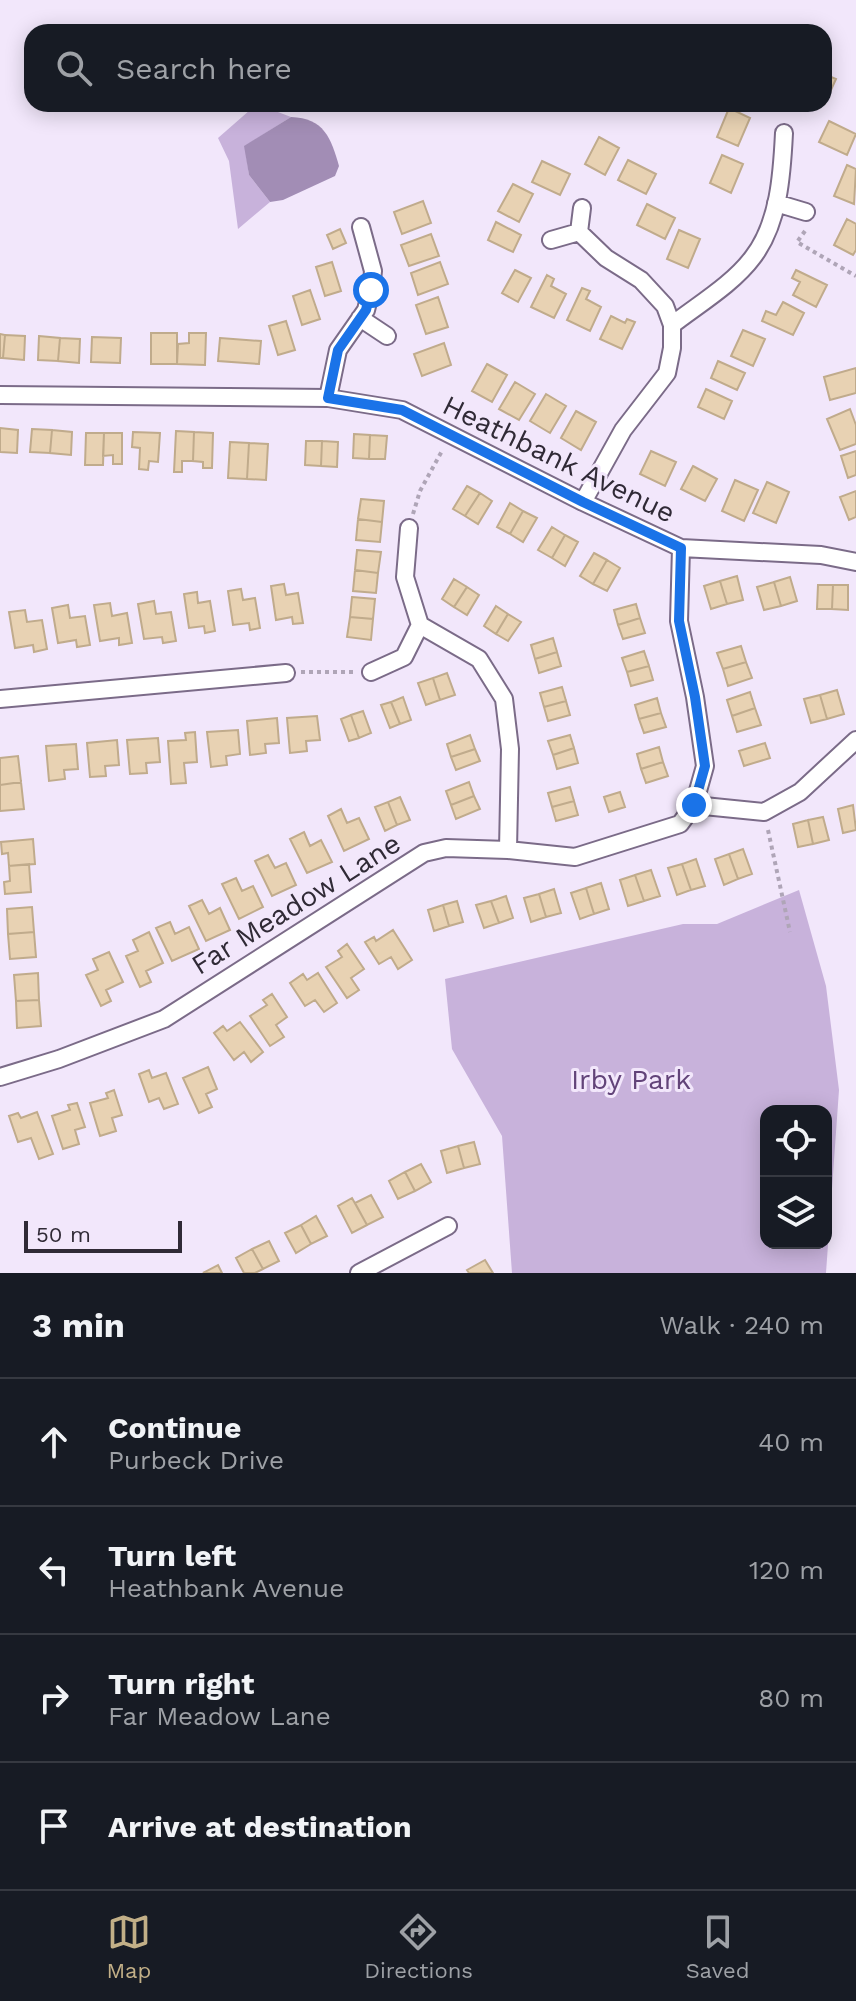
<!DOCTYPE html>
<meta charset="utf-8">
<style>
body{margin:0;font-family:"Work Sans",sans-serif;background:#242831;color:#f1f3f6}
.controls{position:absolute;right:24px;bottom:24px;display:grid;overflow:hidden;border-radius:16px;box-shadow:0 4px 20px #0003}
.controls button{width:72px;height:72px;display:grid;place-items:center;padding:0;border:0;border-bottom:2px solid #363941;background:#171b24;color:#f1f3f6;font:40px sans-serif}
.scale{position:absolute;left:24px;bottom:20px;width:158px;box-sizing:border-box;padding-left:8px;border:4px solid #302a36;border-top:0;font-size:22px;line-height:28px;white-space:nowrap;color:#302a36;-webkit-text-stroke:6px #f2e7fb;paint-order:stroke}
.stop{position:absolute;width:24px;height:24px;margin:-18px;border:6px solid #1a73e8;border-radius:50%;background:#fff}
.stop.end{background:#1a73e8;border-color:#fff;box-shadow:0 2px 8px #0008}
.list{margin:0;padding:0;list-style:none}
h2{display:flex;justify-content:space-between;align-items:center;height:104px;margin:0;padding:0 32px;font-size:34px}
h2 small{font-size:26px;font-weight:400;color:#9ea1a6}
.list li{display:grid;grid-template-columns:52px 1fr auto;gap:24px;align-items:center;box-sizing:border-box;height:128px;padding:0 32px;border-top:2px solid #363941}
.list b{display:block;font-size:30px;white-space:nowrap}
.list p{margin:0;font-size:26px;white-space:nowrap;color:#9ea1a6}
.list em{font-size:26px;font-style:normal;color:#9ea1a6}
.icon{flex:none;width:44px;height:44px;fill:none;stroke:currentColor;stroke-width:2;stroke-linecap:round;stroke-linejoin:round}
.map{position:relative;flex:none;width:856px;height:1273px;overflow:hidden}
.search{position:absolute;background:#171b24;box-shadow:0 4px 20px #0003;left:24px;right:24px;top:24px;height:88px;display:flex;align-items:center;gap:20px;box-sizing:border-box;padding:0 28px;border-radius:24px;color:#9ea1a6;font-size:30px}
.sheet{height:616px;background:#171b24}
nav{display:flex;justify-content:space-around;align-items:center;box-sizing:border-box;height:112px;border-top:2px solid #363941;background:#171b24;font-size:22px;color:#9ea1a6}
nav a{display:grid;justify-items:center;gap:4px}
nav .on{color:#c2af87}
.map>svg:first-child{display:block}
.green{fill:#c8b2db;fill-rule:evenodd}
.water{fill:#a28db5}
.building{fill:#e8d2b3;stroke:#c0ab8c;stroke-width:2}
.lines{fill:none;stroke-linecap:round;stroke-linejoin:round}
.street-casing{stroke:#7b6b88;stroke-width:20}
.path{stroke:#afa5b7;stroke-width:4;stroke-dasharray:4 4;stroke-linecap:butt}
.street{stroke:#fff;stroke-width:16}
.route{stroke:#1a73e8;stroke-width:10}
.labels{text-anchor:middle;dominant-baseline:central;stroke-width:6;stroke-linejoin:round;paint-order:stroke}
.street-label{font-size:28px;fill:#302a36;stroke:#f2e7fb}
.park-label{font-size:28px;fill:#624379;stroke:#f2e7fb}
</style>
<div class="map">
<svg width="856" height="1273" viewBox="0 0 856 1273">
<rect width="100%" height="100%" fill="#f2e7fb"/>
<path class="green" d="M257 104 291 117 245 146 249 175 270 202 238 229 229 161 218 138Z
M799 890 826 986 839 1090 826 1273H512L502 1136 452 1049 445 979 683 924H717ZM766 1111H826V1243H766Z"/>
<path class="water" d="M291 117C324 118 331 138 339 166L335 176 283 200 270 202 249 175 244 146Z"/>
<path class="building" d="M824 74 836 79 825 103 824 102Z
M729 108 750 118 738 146 717 137Z
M829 121 856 134 847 155 819 142Z
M599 137 619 148 605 175 585 164Z
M722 155 743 164 731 193 710 183Z
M628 160 656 174 646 194 618 180Z
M542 161 570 174 560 195 532 182Z
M847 165 856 169 854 204 834 196Z
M513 184 533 194 519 222 498 211Z
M423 201 431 223 402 234 394 212Z
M647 204 675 218 665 239 637 225Z
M847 219 856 224V250L853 255 834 245Z
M496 222 521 235 513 252 488 240Z
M340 229 346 243 333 249 327 235Z
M679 230 700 239 688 268 667 259Z
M431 234 439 256 409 266 401 245Z
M332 262 341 291 325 296 316 267Z
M440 262 448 284 418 295 411 273Z
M515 270 531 278 518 302 502 293Z
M796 270 827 285 816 307 793 295 800 282 792 278Z
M547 275 554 279 551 286 566 294 554 318 531 307Z
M582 288 590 291 586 299 601 307 590 331 567 320Z
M310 290 320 319 302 325 293 296Z
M438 297 448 327 426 334 416 305Z
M783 302 804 313 793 335 762 321 766 311 776 315Z
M611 316 625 323 627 319 635 322 622 349 600 339Z
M286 321 295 350 278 355 269 326Z
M743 330 765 339 753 366 731 356Z
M151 333H177V364H151Z
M189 333H206L205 365 177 364 178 344 189 343Z
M0 334 5 335 3 358H0Z
M5 335 25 336 24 360 3 358Z
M39 336 60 338 58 361 38 360Z
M92 337 121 338 120 363 91 362Z
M60 338 80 339 79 363 58 361Z
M220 338 261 341 259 364 218 361Z
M444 343 451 365 422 376 414 354Z
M718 361 745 373 737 390 711 378Z
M487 364 507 375 492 402 472 391Z
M856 368V393L830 400 824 377Z
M515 382 535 394 519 420 499 409Z
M706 389 732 401 724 419 698 407Z
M546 394 566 406 550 433 530 421Z
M850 409 856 425V444L840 450 827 419Z
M576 411 596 422 581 450 561 438Z
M0 428 18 430 17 453 0 452Z
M32 429 52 430 50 453 30 452Z
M52 430 72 432 71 455 50 453Z
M176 431 194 432 193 461H182V472H174Z
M133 432 160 433 158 462 149 461 148 470 139 469 140 448 132 447Z
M194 432 213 433 212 468H203V462L193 461Z
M86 433H104L103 465H85Z
M104 433H122V464H113V455L103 456Z
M354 434 370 435 369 459 353 458Z
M370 435 387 436 385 459H369Z
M306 441H322L321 466 305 465Z
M322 441 338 442 337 467 321 466Z
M230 442 249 443 247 479 228 478Z
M249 443 268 444 266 480 247 479Z
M651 451 676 462 665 486 640 474Z
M856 451V475L848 478 841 456Z
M693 466 717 479 705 501 681 489Z
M735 480 758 490 744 521 722 511Z
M767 482 789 492 776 523 753 513Z
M467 486 480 493 465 516 453 509Z
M856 491V517L849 520 840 497Z
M480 493 492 501 478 524 465 516Z
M361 499 384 501 382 522 358 519Z
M510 503 523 511 510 534 497 527Z
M523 511 537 518 523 542 510 534Z
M358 519 382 522 380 542 356 540Z
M552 527 565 535 552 558 538 550Z
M565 535 578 542 565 566 552 558Z
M357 550 381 552 378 573 355 570Z
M594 553 607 560 593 584 580 576Z
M607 560 620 568 607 591 593 584Z
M355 570 378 573 376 593 353 591Z
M737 576 743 600 727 604 720 581Z
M790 577 797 601 781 606 774 582Z
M454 579 467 587 454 607 442 599Z
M720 581 727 604 711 609 704 586Z
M774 582 781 606 764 610 757 587Z
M284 584 286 595 298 593 303 623 293 624 292 617 276 620 271 586Z
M818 585H833L832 609H817Z
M833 585H848V610L832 609Z
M467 587 479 595 467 615 454 607Z
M241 589 243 600 255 598 260 628 250 630 249 623 233 625 228 591Z
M197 592 198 603 210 601 215 631 205 633 204 626 189 628 184 594Z
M352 597 375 599 373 619 350 617Z
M154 601 156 614 171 612 176 641 163 643 162 637 144 639 138 604Z
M110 603 112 616 127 613 132 643 119 645V638L100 641 94 605Z
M636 604 640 618 618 625 614 610Z
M68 605 70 618 85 616 90 645 77 647 76 640 58 643 52 608Z
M496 606 508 614 496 634 484 626Z
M25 610 27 622 42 620 47 649 34 652 33 645 15 648 9 612Z
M508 614 521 622 508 641 496 634Z
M350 617 373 619 371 640 347 637Z
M640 618 645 633 623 639 618 625Z
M553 638 557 652 535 659 531 645Z
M741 646 746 662 723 669 717 653Z
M644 651 649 666 627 672 622 658Z
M557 652 561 666 539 673 535 659Z
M746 662 752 678 728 686 723 669Z
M649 666 653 680 631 686 627 672Z
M447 673 455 695 440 700 433 678Z
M433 678 440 700 426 705 418 683Z
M562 687 566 701 544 707 540 693Z
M837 690 844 714 827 719 820 695Z
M750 692 755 708 732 716 727 700Z
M820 695 827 719 811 723 804 699Z
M403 697 411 720 400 724 391 702Z
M657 698 661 713 639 719 635 705Z
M566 701 570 715 548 721 544 707Z
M391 702 400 724 390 728 381 705Z
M755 708 761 725 737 732 732 716Z
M363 711 371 733 359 738 351 715Z
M661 713 666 727 644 733 639 719Z
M351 715 359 738 349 741 341 719Z
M317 716 320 740 306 741 307 751 290 753 287 718Z
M277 718 279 743 265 744 266 753 250 755 247 721Z
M238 730 240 754 226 756 227 765 211 767 207 732Z
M195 732 197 762 184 763 186 783 171 784 168 741 186 740 185 733Z
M470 735 475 749 451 757 447 744Z
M570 735 574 748 553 755 548 741Z
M158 738 160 762 146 763 147 773 130 774 127 740Z
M117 740 119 765 105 766 106 776 90 777 87 743Z
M765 743 770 758 744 766 739 751Z
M76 744 78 769 64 770 65 779 49 781 46 746Z
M659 747 663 762 641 769 637 754Z
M574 748 578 763 557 769 553 755Z
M475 749 480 761 456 770 451 757Z
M18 756 21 782 0 785V758Z
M663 762 668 776 646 783 641 769Z
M21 782 24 809 0 811V785Z
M469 782 474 796 451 805 446 791Z
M570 787 574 801 552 807 548 793Z
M620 792 625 807 609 812 604 797Z
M474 796 480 809 456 819 451 805Z
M400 797 410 820 397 825 388 802Z
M574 801 578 815 556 821 552 807Z
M388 802 397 825 385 831 375 807Z
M853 805 856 830 843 833 838 809Z
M341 809 347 823 359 818 369 839 344 851 328 816Z
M823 817 829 840 813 844 808 820Z
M808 820 813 844 798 847 793 824Z
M304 832 310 846 321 840 332 862 307 873 290 839Z
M33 839 35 864 9 866 8 853 2 854 1 842Z
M743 849 752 874 738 879 729 854Z
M729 854 738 879 724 885 715 859Z
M268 855 275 868 286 863 296 885 272 896 255 861Z
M696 859 705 886 691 890 682 864Z
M29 864 31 892 5 894 4 882 10 881 9 866Z
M682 864 691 890 677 895 668 868Z
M651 870 660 896 644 901 635 875Z
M635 875 644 901 628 906 620 880Z
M236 878 242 891 253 886 263 907 239 919 222 884Z
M601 883 609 909 594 914 586 888Z
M586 888 594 914 580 919 571 893Z
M554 889 561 913 546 917 539 894Z
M539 894 546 917 531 922 524 898Z
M506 896 513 918 499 923 491 901Z
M202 900 209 914 220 908 230 930 206 941 189 906Z
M457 901 463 922 449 926 443 905Z
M491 901 499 923 484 928 476 905Z
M443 905 449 926 434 931 428 910Z
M32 907 34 932 8 934 7 909Z
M170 922 175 934 189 927 199 949 172 961 156 928Z
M393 930 412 960 398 969 391 957 379 964 365 942 374 937 376 941Z
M34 932 36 957 10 959 8 934Z
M149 932 163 963 146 971 151 982 140 987 126 956 138 951 133 940Z
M347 944 364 969 351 978 359 990 347 998 326 967 342 957 338 951Z
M109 952 123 982 106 990 111 1001 101 1006 86 975 98 970 93 959Z
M38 973 39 1000 16 1001 14 975Z
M318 973 337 1003 324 1012 315 1000 305 1006 290 983 303 974 307 980Z
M272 994 287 1017 276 1025 284 1037 270 1046 250 1016 267 1005 263 1000Z
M39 1000 41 1026 17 1028 16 1001Z
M240 1022 263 1052 251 1062 244 1052 234 1060 214 1033 223 1026 227 1031Z
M208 1067 217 1089 206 1094 212 1107 199 1113 183 1078Z
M149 1070 152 1078 166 1073 178 1104 164 1109 159 1098 149 1102 139 1074Z
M114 1090 122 1115 112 1118 116 1131 100 1136 90 1103 108 1098 106 1093Z
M77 1103 85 1127 75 1130 79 1144 63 1149 52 1116 70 1110 68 1105Z
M37 1112 53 1154 39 1159 31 1138 18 1142 9 1116 18 1113 21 1118Z
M474 1142 480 1164 464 1168 458 1146Z
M458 1146 464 1168 447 1173 441 1151Z
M421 1164 431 1182 415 1191 405 1172Z
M405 1172 415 1191 398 1199 389 1181Z
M371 1195 383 1217 367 1225 355 1203Z
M352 1198 367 1225 352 1233 338 1206Z
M316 1216 327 1236 311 1244 301 1225Z
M301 1225 311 1244 296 1253 285 1233Z
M269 1241 279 1261 263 1269 252 1249Z
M252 1249 263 1269 255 1273H244L236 1258Z
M485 1260 493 1273H469L467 1270Z
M218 1265 222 1273H203Z"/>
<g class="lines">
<defs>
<path id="street" d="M776 203 806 212
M582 208 579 232 606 258 641 280 665 306 672 325V348L667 373 623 430 583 502
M551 240 579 232
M360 318 387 336
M672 325C699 304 733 284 753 257 779 223 782 174 784 133
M0 395 328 398 402 410 583 502 681 548 821 555 856 562
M328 398 338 350 366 310 371 290 373 271 361 227
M409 528 405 577 420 625 479 659 504 699 510 749 508 850
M371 672 404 657 420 625
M0 699 286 673
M694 805 764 812 800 792 856 740
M0 1077 59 1059 164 1019 424 853 446 848 508 850 575 857 680 824 694 805 705 766 695 697 679 621 681 548
M359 1273 448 1226"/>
</defs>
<use href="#street" class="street-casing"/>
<path class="path" d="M805 231 797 242 856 276
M413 514 420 491 443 449
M301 672H356
M768 830 790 932"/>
<use href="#street" class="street"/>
</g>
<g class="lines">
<path class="route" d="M371 290 366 310 338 350 328 398 402 410 583 502 681 548 679 621 695 697 705 766 694 805"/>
</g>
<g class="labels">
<g class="street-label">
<text transform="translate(559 459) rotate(26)">Heathbank Avenue</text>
<text transform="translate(296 904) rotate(-32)">Far Meadow Lane</text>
</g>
<g class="park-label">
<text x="631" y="1079">Irby Park</text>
</g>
</g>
</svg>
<div class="controls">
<button><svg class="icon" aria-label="locate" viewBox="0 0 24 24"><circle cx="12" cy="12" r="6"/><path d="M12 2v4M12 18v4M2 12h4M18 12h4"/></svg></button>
<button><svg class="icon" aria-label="layers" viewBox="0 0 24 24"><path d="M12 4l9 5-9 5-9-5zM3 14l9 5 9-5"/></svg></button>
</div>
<div class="scale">50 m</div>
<div class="stop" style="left:371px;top:290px"></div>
<div class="stop end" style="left:694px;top:805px"></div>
<div class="search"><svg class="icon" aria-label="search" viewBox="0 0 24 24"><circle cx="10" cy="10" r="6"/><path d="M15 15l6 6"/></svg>Search here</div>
</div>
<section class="sheet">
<h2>3 min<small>Walk · 240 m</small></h2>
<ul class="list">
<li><svg class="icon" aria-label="ahead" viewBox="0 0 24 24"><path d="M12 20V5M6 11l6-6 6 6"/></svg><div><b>Continue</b><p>Purbeck Drive</p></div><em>40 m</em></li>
<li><svg class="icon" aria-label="left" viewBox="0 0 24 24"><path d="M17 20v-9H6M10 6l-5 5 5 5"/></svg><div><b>Turn left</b><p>Heathbank Avenue</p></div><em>120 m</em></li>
<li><svg class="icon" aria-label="right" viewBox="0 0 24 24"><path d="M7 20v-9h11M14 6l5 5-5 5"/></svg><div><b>Turn right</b><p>Far Meadow Lane</p></div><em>80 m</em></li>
<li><svg class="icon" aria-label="arrive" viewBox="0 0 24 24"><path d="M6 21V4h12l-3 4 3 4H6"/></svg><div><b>Arrive at destination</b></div></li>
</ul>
</section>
<nav>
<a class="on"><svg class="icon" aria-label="map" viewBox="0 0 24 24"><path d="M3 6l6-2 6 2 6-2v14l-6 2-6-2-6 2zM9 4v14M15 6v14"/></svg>Map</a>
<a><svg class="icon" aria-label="directions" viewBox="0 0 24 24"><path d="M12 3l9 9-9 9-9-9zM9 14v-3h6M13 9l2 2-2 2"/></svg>Directions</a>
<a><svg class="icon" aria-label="saved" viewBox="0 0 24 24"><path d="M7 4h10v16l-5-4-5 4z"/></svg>Saved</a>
</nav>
